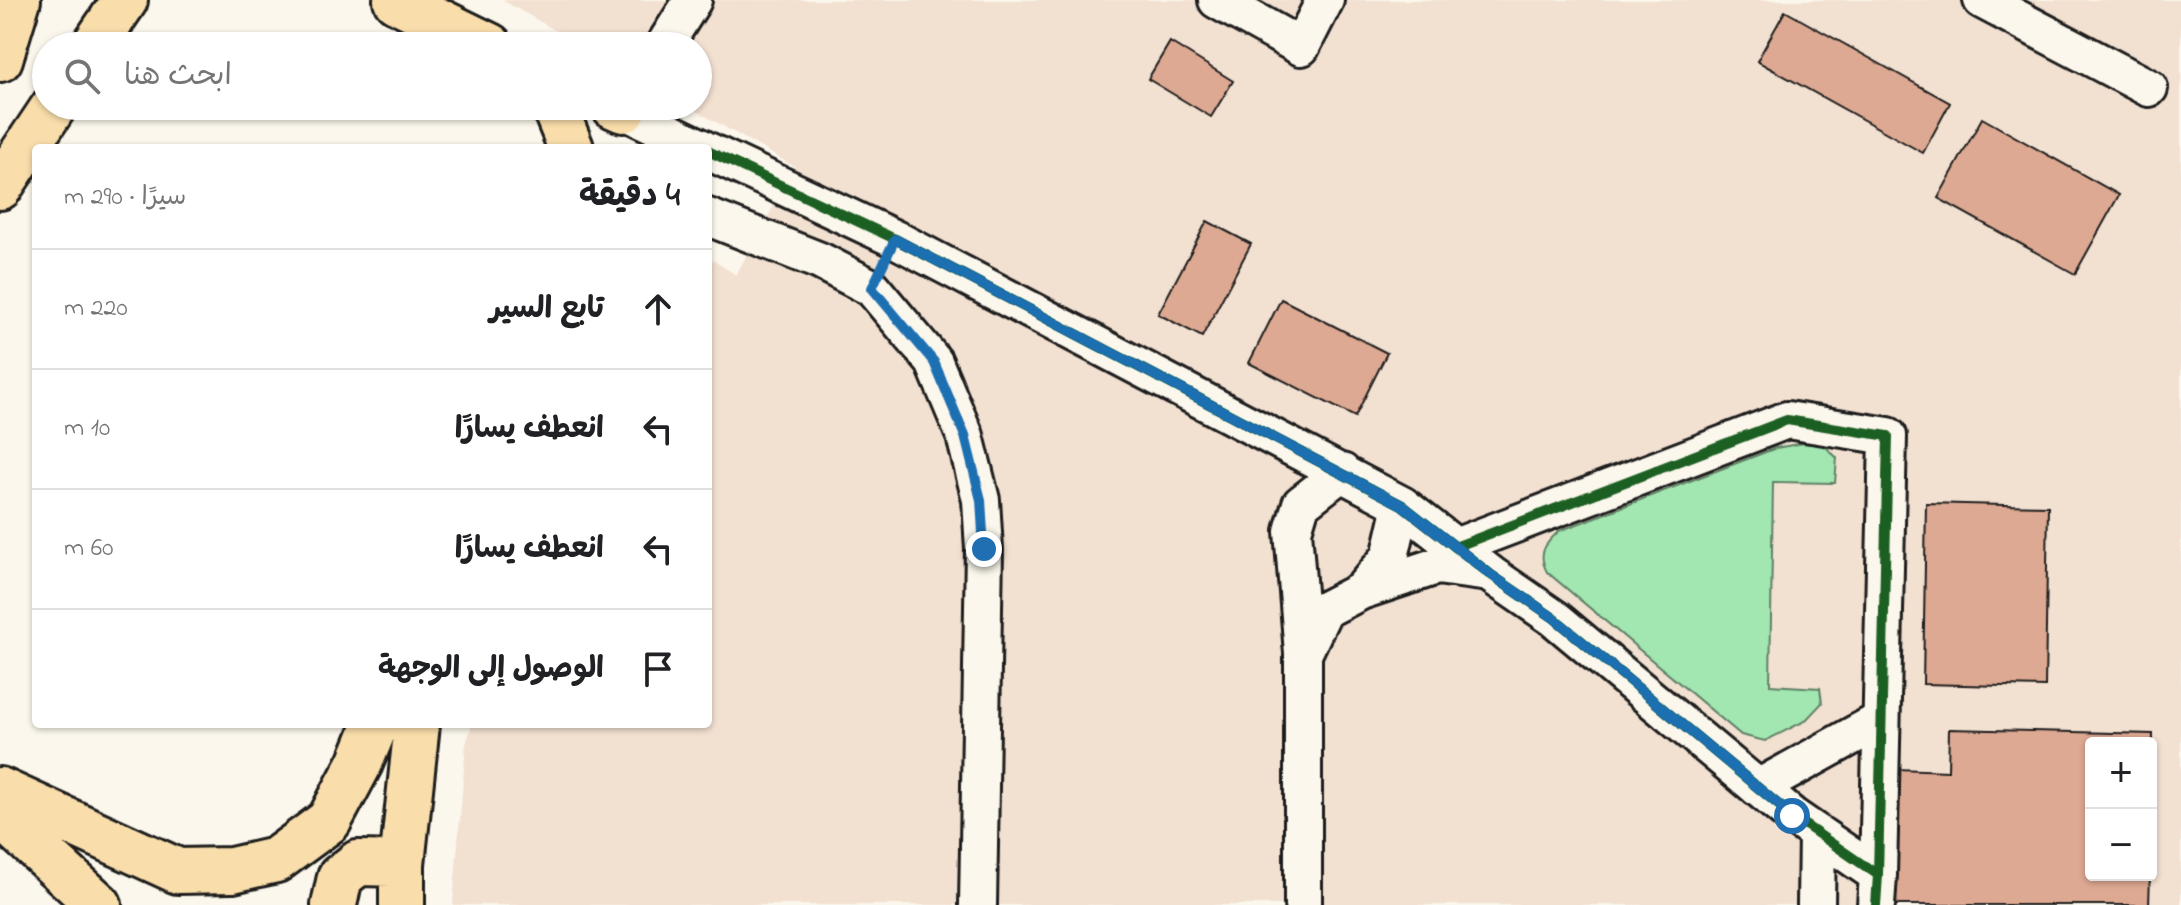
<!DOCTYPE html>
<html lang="ar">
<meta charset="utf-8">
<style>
body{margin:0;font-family:"Indie Flower","Playpen Sans Arabic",sans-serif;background:#f2f2f2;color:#202124;direction:rtl}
.controls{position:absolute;right:24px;bottom:24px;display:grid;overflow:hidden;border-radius:8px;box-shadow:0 2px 6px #0004}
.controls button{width:72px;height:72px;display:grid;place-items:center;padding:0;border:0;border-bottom:2px solid #e0e0e0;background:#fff;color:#202124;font:40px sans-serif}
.stop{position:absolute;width:24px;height:24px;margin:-18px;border:6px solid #1f6fb2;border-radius:50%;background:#fff}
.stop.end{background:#1f6fb2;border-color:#fff;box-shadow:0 2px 8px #0008}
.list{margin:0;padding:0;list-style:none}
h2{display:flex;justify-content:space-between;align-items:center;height:104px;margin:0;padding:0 32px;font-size:34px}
h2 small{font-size:26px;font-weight:400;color:#757577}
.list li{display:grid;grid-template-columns:52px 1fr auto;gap:24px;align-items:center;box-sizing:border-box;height:120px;padding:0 32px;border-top:2px solid #e0e0e0}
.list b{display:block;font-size:30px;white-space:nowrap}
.list em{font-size:26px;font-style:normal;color:#757577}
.icon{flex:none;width:44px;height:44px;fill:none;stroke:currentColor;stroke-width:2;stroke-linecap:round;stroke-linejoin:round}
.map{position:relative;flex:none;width:2181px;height:905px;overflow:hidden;direction:ltr}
.search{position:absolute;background:#fff;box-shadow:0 2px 6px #0004;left:32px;top:32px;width:680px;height:88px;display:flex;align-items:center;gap:20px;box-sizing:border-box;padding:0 28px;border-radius:44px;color:#757577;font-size:30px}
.panel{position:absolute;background:#fff;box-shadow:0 2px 6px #0004;left:32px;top:144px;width:680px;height:584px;border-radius:8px;direction:rtl}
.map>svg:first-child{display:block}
.built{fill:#f2e0d1;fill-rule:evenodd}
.green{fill:#a2e6b1;stroke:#5f8166;stroke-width:2}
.building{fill:#dda992;stroke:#1c1c1c;stroke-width:2}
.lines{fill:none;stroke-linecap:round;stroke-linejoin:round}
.minor-casing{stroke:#1c1c1c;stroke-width:42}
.major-casing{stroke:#1c1c1c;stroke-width:50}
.minor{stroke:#fbf7ec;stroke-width:36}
.major{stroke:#f9deab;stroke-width:44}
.cycleway-casing{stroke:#fbf7ec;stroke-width:15}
.cycleway{stroke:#1b5e20;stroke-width:10}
.route{stroke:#1f6fb2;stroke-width:10}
</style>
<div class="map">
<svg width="2181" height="905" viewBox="0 0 2181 905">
<rect width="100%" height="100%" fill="#fbf7ec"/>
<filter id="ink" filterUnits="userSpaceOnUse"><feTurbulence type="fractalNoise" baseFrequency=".0125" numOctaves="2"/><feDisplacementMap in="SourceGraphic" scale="16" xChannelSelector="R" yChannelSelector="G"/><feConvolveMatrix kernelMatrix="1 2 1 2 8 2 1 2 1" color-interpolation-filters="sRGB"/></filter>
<g filter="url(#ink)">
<path class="built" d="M502 0H2181V905H453L466 744 472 724H708V257L736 275 795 167 688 106H698V46H583ZM2091 743H2151V875H2091Z"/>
<path class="green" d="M1803 443 1824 445 1837 458 1835 483 1773 482 1770 685 1820 688 1822 703 1805 721 1765 741 1741 735 1547 572C1537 553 1545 544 1559 531L1776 448Z"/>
<path class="building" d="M1785 11 1950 103 1923 153 1757 61Z
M1170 42 1233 81 1211 117 1148 79Z
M1982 118 2119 195 2075 274 1938 198Z
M1207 221 1251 244 1202 337 1158 314Z
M1281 299 1387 353 1355 417 1249 363Z
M1926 503 2048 506 2045 687 1923 684Z
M1949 729 2153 734 2151 829V743H2091V875H2150L2149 905H1895L1897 769 1948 771Z"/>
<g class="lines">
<defs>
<path id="minor" d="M1217 0 1301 47 1325 0
M1982 0 2149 88
M664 46 693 0
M626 106 623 110 702 148
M708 151 895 239 1402 505 1490 574 1554 618 1792 816 1878 875 1876 905
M708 217 820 261 872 288 934 362 965 436 981 500 984 549 978 905
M1455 547 1787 420 1888 436 1878 875
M1361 591 1390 557 1402 505
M1304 652 1324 610 1361 591 1437 566 1489 573
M1758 788 1881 720
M1303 905V653L1293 531 1301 504 1342 472
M1816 905 1817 833"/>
<path id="major" d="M396 0 490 46
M94 46 125 0
M0 59 18 0
M554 106 571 148
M614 106 623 110
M0 187 54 106
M0 790 178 871 232 870 276 860 329 821 360 763 376 724
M0 815 99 905
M334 905 340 877 358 863 402 864
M402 905V864L417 724"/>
</defs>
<use href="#minor" class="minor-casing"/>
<use href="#major" class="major-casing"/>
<use href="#minor" class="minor"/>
<use href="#major" class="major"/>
<defs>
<path id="cycleway" d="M708 151 895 239 1402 505 1490 574 1554 618 1792 816 1878 875 1876 905
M1455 547 1787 420 1888 436 1878 875"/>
</defs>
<use href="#cycleway" class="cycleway-casing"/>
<use href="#cycleway" class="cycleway"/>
</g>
</g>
<g class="lines" filter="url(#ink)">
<path class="route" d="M984 549 981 500 965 436 934 362 872 288 895 239 1402 505 1490 574 1554 618 1792 816"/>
</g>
</svg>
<div class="controls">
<button>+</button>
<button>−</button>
</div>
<div class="stop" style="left:1792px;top:816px"></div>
<div class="stop end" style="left:984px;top:549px"></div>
<div class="search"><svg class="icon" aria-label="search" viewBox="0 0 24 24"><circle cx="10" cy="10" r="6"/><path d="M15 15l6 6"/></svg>ابحث هنا</div>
<section class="panel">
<h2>4 دقيقة<small>سيرًا · 290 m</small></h2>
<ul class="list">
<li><svg class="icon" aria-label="ahead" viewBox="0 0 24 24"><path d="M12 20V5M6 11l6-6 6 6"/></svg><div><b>تابع السير</b></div><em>220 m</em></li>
<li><svg class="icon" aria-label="left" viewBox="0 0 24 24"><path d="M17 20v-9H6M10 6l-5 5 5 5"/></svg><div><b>انعطف يسارًا</b></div><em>10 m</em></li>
<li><svg class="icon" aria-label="left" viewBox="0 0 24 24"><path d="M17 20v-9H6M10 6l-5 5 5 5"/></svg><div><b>انعطف يسارًا</b></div><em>60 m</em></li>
<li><svg class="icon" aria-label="arrive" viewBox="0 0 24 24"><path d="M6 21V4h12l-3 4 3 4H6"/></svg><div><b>الوصول إلى الوجهة</b></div></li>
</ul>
</section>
</div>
